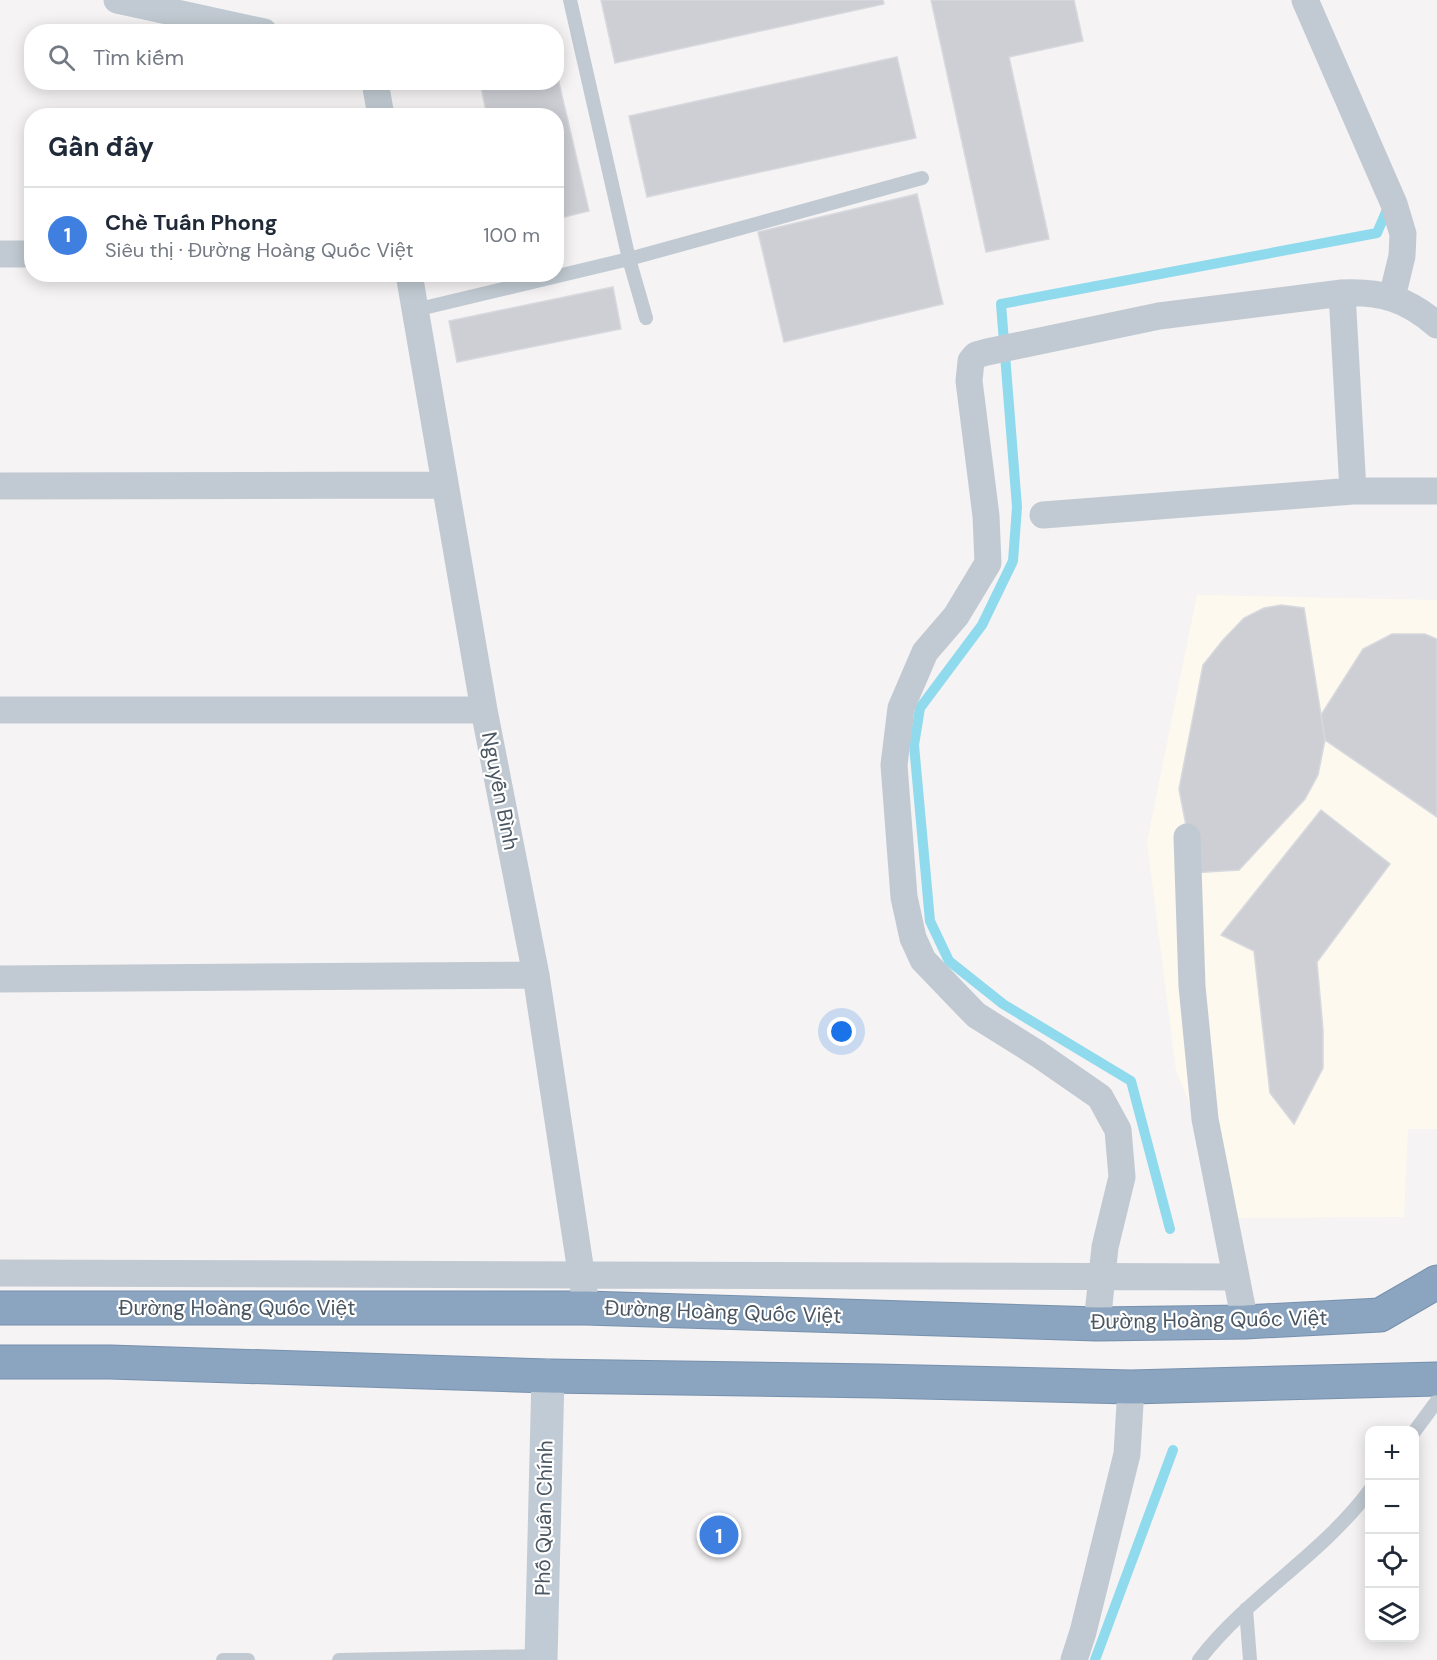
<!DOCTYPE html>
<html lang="vi">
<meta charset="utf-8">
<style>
body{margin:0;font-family:"DM Sans",sans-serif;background:#f2f2f3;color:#1f2937}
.controls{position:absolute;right:18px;bottom:18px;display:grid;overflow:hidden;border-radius:12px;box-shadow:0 3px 15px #0003}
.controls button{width:54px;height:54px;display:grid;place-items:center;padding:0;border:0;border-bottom:2px solid #e0e1e3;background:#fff;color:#1f2937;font:30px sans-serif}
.you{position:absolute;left:842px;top:1032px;width:21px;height:21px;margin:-15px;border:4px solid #fff;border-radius:50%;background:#1a73e8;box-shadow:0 0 0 9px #1a73e833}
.badge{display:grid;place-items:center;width:39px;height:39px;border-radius:50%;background:#7c3aed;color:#fff;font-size:20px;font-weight:700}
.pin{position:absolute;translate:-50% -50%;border:3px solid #fff;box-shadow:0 2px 6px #0006}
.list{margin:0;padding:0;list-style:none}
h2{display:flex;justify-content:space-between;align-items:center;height:78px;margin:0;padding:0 24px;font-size:26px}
h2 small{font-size:20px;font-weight:400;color:#747a83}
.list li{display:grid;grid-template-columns:39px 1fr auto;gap:18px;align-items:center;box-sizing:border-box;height:96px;padding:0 24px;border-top:2px solid #e0e1e3}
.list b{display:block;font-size:22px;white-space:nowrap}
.list p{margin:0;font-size:20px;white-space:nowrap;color:#747a83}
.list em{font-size:20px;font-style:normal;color:#747a83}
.icon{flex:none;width:33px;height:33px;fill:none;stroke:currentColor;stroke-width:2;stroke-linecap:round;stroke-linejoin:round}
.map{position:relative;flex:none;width:1437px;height:1660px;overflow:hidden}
.search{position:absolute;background:#fff;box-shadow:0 3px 15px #0003;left:24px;top:24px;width:540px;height:66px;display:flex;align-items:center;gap:15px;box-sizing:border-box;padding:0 21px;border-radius:24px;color:#747a83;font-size:22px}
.panel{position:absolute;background:#fff;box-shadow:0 3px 15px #0003;left:24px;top:108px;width:540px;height:174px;border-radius:24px}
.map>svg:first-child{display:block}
.commercial{fill:#fdf9ef}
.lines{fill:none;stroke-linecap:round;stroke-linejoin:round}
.stream{stroke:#90daee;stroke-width:10}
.building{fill:#cdcfd5;stroke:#d7d9de;stroke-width:1.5}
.highway-casing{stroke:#7690ad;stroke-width:35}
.lane{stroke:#c1cad2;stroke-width:14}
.street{stroke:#c1cad2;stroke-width:27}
.secondary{stroke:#c1cbd6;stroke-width:33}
.highway{stroke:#8ba5c1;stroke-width:33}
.labels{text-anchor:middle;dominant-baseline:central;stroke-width:4.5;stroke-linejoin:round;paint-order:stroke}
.street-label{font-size:21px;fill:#4a5661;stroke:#fff}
</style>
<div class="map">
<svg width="1437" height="1660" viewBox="0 0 1437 1660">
<rect width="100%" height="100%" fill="#f5f3f3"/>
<path class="commercial" d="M1197 595 1437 600V1129H1408L1404 1217 1238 1218 1176 1071 1147 842Z"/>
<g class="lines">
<path class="stream" d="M1170 1229 1131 1081 1003 1004 949 961 930 921 914 745 920 708 982 625 1013 561 1017 507 1001 304 1377 233 1389 205
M1095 1660 1173 1450"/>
</g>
<path class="building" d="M601 0H883L884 4 615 63Z
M931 0H1074L1083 41 1009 57 1049 239 986 252Z
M897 57 916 138 647 197 629 116Z
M556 70 589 211 556 219V116H487L480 82H556Z
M917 194 943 304 784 342 758 232Z
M613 287 621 329 457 362 449 321Z
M1281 605 1304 608 1325 740 1318 775 1305 799 1239 870 1192 873 1193 862 1179 789 1203 665 1223 640 1244 618 1264 608Z
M1392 634H1425L1437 639V817L1325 740 1321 715 1363 649Z
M1321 810 1390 864 1317 962 1323 1030V1068L1294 1124 1270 1093 1254 951 1221 935Z"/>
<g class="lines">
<defs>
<path id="highway" d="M0 1308H586L1097 1324 1245 1322 1380 1315 1437 1282
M0 1362H110L548 1376 877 1381 1131 1387 1437 1379"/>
</defs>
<use href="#highway" class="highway-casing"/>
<path class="lane" d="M570 0 629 259 646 318
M415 310 629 259 922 178
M1414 1432 1437 1401
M1246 1609 1250 1660
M223 1660H248
M339 1660 541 1656
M1199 1660C1248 1596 1322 1555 1370 1490"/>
<path class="street" d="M117 0 264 32
M1305 0 1394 204 1403 234 1402 256 1392 297
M375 82 381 116
M0 254H32
M409 274 484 710 536 975 584 1292
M1342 293 1353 491
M0 486 445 485
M1043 515 1353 491H1437
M0 710H484
M1187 837 1192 986 1205 1119 1245 1322
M0 979 536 975
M0 1273 1236 1277
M1097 1324 1105 1247 1122 1177 1118 1130 1100 1097 1038 1054 976 1015 923 960 913 938 904 897 894 765 901 708 925 652 956 616 988 563 986 516 969 381 971 361 976 355 987 352 1159 316 1342 293C1381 291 1407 299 1437 325
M1074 1660 1083 1632 1127 1454 1131 1387"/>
<path class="secondary" d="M541 1660 548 1376"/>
<use href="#highway" class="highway"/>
</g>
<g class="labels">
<g class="street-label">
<text transform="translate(500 791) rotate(79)">Nguyễn Bình</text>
<text x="237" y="1308">Đường Hoàng Quốc Việt</text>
<text transform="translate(723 1312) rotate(2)">Đường Hoàng Quốc Việt</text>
<text transform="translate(1209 1320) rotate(-1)">Đường Hoàng Quốc Việt</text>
<text transform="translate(544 1518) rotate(-89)">Phố Quân Chính</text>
</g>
</g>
</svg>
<div class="controls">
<button>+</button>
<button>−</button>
<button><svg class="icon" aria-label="locate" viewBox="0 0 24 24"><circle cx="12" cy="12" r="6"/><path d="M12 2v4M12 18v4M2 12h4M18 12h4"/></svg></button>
<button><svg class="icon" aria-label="layers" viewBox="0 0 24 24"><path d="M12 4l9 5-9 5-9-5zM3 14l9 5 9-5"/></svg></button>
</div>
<div class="you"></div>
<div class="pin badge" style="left:719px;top:1535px;background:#3f7fe0">1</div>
<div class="search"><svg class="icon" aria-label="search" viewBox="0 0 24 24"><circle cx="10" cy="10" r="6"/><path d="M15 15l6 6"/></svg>Tìm kiếm</div>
<section class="panel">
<h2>Gần đây<small></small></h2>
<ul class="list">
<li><span class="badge" style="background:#3f7fe0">1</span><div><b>Chè Tuấn Phong</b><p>Siêu thị · Đường Hoàng Quốc Việt</p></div><em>100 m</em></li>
</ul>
</section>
</div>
